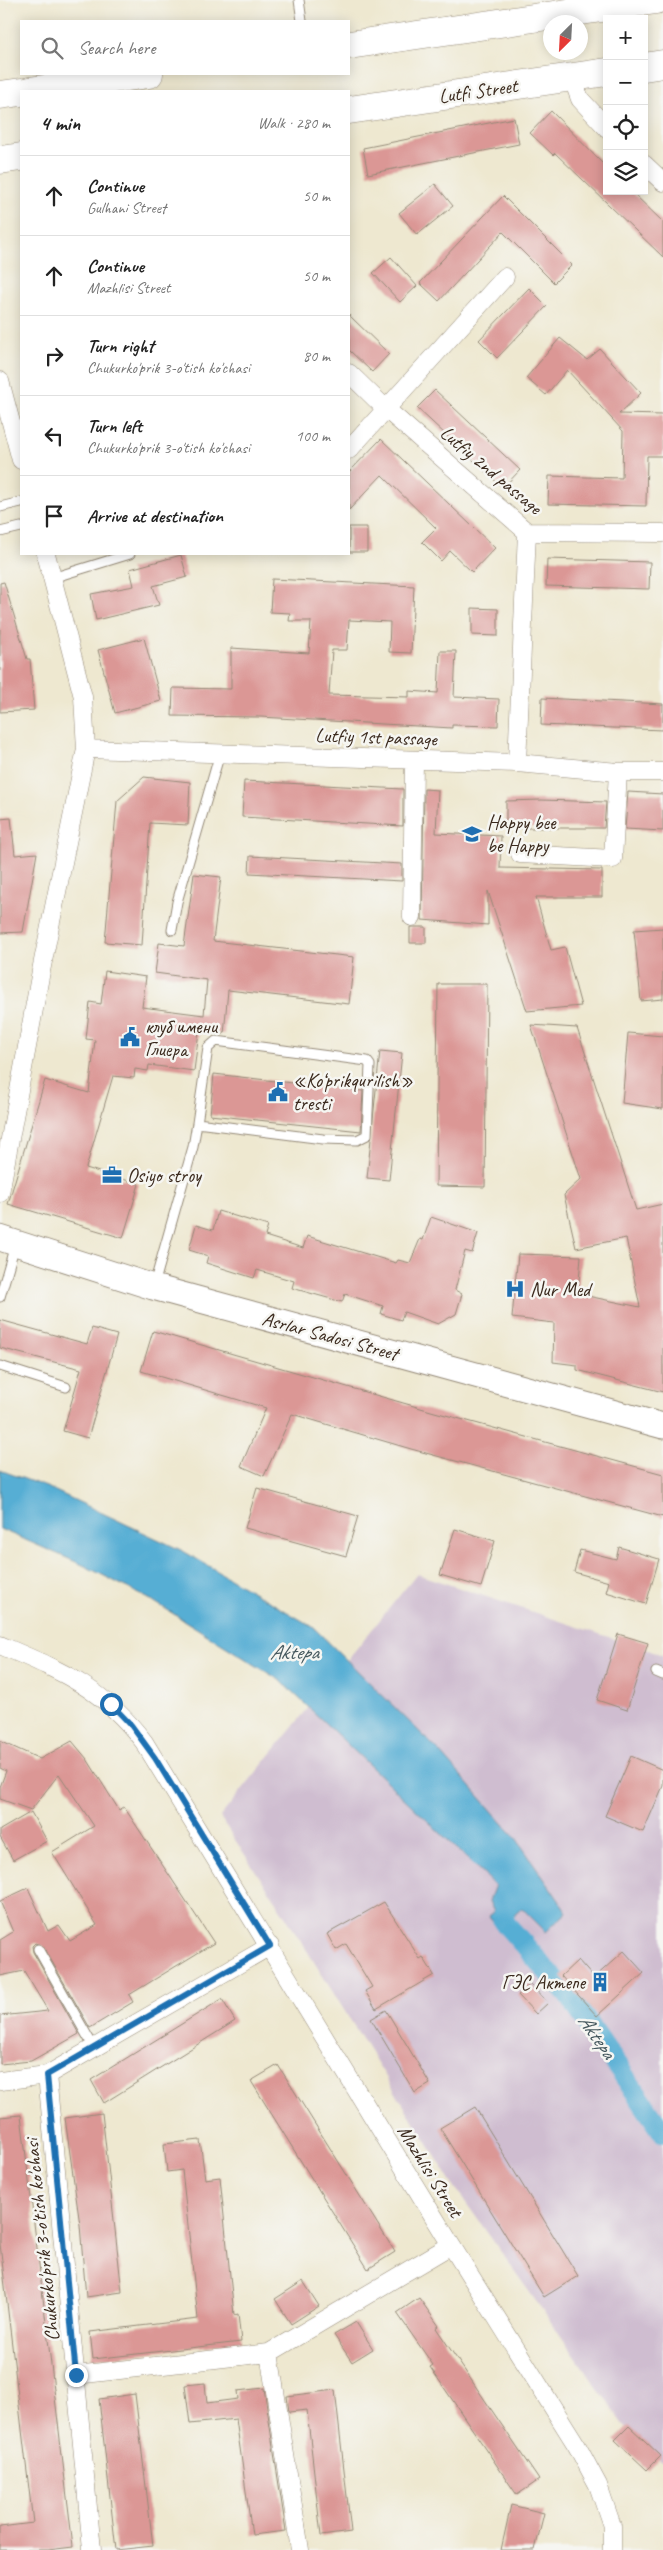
<!DOCTYPE html>
<meta charset="utf-8">
<style>
body{margin:0;font-family:Caveat,sans-serif;background:#f2f2f2;color:#222}
.controls{position:absolute;right:15px;top:15px;display:grid;overflow:hidden;border-radius:0px;box-shadow:0 2px 12px #0003}
.controls button{width:45px;height:45px;display:grid;place-items:center;padding:0;border:0;border-bottom:1px solid #e0e0e0;background:#fff;color:#222;font:25px sans-serif}
.compass{position:absolute;left:543px;top:15px;width:45px;height:45px;border-radius:50%;background:#fff;box-shadow:0 2px 12px #0003;rotate:204deg}
.stop{position:absolute;width:15px;height:15px;margin:-11px;border:4px solid #1f6fb2;border-radius:50%;background:#fff}
.stop.end{background:#1f6fb2;border-color:#fff;box-shadow:0 1px 5px #0008}
.list{margin:0;padding:0;list-style:none}
h2{display:flex;justify-content:space-between;align-items:center;height:65px;margin:0;padding:0 20px;font-size:21px}
h2 small{font-size:16px;font-weight:400;color:#767676}
.list li{display:grid;grid-template-columns:32px 1fr auto;gap:15px;align-items:center;box-sizing:border-box;height:80px;padding:0 20px;border-top:1px solid #e0e0e0}
.list b{display:block;font-size:19px;white-space:nowrap}
.list p{margin:0;font-size:16px;white-space:nowrap;color:#767676}
.list em{font-size:16px;font-style:normal;color:#767676}
.icon{flex:none;width:28px;height:28px;fill:none;stroke:currentColor;stroke-width:2;stroke-linecap:round;stroke-linejoin:round}
.map{position:relative;flex:none;width:663px;height:2550px;overflow:hidden}
.search{position:absolute;background:#fff;box-shadow:0 2px 12px #0003;left:20px;top:20px;width:330px;height:55px;display:flex;align-items:center;gap:12px;box-sizing:border-box;padding:0 18px;border-radius:0px;color:#767676;font-size:19px}
.panel{position:absolute;background:#fff;box-shadow:0 2px 12px #0003;left:20px;top:90px;width:330px;height:465px;border-radius:0px}
.map>svg:first-child{display:block}
.industrial{fill:#cfbdd0}
.water{fill:#57aed4;stroke:#496c79}
.lines{fill:none;stroke-linecap:round;stroke-linejoin:round}
.canal{stroke:#57aed4;stroke-width:21}
.building{fill:#db9795}
.lane-casing{stroke:#948977;stroke-width:11}
.street-casing{stroke:#948977;stroke-width:19}
.secondary-casing{stroke:#948977;stroke-width:27}
.primary-casing{stroke:#948977;stroke-width:29}
.lane{stroke:#fff;stroke-width:9}
.street{stroke:#fff;stroke-width:18}
.secondary{stroke:#fff;stroke-width:25}
.primary{stroke:#fff;stroke-width:28}
.route{stroke:#1f6fb2;stroke-width:6}
.labels{text-anchor:middle;dominant-baseline:central;stroke-width:5;stroke-linejoin:round;paint-order:stroke}
.street-label{font-size:20px;fill:#3b2a1e;stroke:#f6f6f2}
.poi-label{font-size:20px;fill:#3b2a1e;stroke:#f6f6f2;text-anchor:start}
.water-label{font-size:21px;font-style:italic;fill:#45585e;stroke:#f6f6f2}
</style>
<div class="map">
<svg width="663" height="2550" viewBox="0 0 663 2550">
<rect width="100%" height="100%" fill="#f6f6f2"/>
<filter id="ink" filterUnits="userSpaceOnUse"><feTurbulence type="fractalNoise" baseFrequency=".02" numOctaves="2"/><feDisplacementMap in="SourceGraphic" scale="10" xChannelSelector="R" yChannelSelector="G"/><feConvolveMatrix kernelMatrix="1 2 1 2 8 2 1 2 1" color-interpolation-filters="sRGB"/></filter>
<filter id="wash" filterUnits="userSpaceOnUse"><feTurbulence type="fractalNoise" baseFrequency=".0096" numOctaves="4" result="noise"/><feDisplacementMap in="SourceGraphic" scale="20" xChannelSelector="R" yChannelSelector="G"/><feGaussianBlur stdDeviation="1.12" result="paint"/><feColorMatrix in="noise" values="0 0 0 0 0 0 0 0 0 0 0 0 0 0 0 0 0 1.4 0 .05"/><feComposite in="paint" operator="in"/></filter>
<g filter="url(#wash)">
<rect width="100%" height="100%" fill="#eee8d0"/>
<path class="industrial" d="M417 1574 663 1655V2464L632 2436 454 2186 286 1917 220 1817Z"/>
<path class="water" d="M0 1470 49 1488 183 1551 313 1627 440 1752 516 1838 567 1912 546 1932 522 1908 512 1917 522 1928 508 1939 489 1916 494 1912 489 1901 495 1885 281 1681 153 1601 83 1565 0 1529Z"/>
<g class="lines">
<path class="canal" d="M505 1909 503 1921 569 1996 663 2132"/>
</g>
<g id="blocks">
<path class="building" d="M551 111 607 168V191H631L663 222V257L555 153 553 155 530 133Z
M514 118 519 144 368 174 363 148Z
M435 184 453 206 417 235 399 213Z
M503 196 572 265 554 283 503 232 439 301 420 283Z
M391 257 417 286 400 302 373 273Z
M529 288 547 306 497 358 479 340Z
M349 315 389 354 372 372 349 350Z
M560 338 587 360 600 349 641 393 619 414 663 415V456H647L646 506 548 504 549 476 622 478 623 431 567 370 546 395 526 378Z
M435 390 520 470 503 488 417 408Z
M381 439 495 548 472 572 450 551 441 561 422 542 436 528 382 475 349 510V472Z
M349 527H367V552H349Z
M181 555 187 577 153 586 159 605 96 620 91 594 134 586 130 569Z
M547 559 650 562 649 589 546 586Z
M272 579 414 586 411 653 389 652 390 622 349 620 347 650H332L329 695 409 697V691L438 693 440 651H456L454 697 499 699 498 726 452 725V728L261 717 172 716 173 688 231 689V648L309 653 311 621H289L290 613 270 612Z
M4 582 27 659H30L34 710 0 712V583Z
M472 608 498 609V636L472 635Z
M144 638 161 701 115 713 98 650Z
M542 698 663 704V730L541 725Z
M144 777 190 782 188 825 150 823 142 945 105 942 117 801Z
M244 781 403 789V826L242 817Z
M424 789 438 790 436 833 501 836 500 868 602 870V897H536L551 950 565 947 581 1006 527 1011 488 891V925L422 920Z
M628 792 663 794V831L625 829Z
M541 800 606 802 604 828H506V801Z
M11 818 15 855 37 853 23 932 0 933V819Z
M250 856 402 864V881L249 873Z
M194 874 221 877 213 941 354 957 349 1004 228 990 224 1034 199 1031 194 1071 149 1065 148 1071 135 1069 134 1078 113 1076 86 1168 139 1184 123 1238 8 1204 45 1080 89 1093 95 1040 86 1039 90 1002 101 1004 105 971 146 977 142 1007 204 1015 207 980 155 973 159 943 184 946Z
M410 927H426V943H410Z
M663 928V999L641 1001 634 930Z
M438 984H487L485 1187 436 1186Z
M531 1025 577 1028 636 1210 663 1204V1392L577 1370V1365L553 1362 554 1323 512 1318 518 1254 581 1256 578 1294 640 1307 626 1238 576 1248 564 1195 581 1179Z
M628 1033 663 1036V1109L622 1103Z
M380 1051 402 1053 389 1180 367 1178Z
M214 1074 363 1091 361 1131 210 1115Z
M218 1211 268 1226 265 1236 303 1248 307 1236 396 1263 398 1260 410 1263 420 1239 423 1240 431 1217 478 1233 472 1253 465 1251 455 1290 462 1294 456 1314 438 1324 404 1312 401 1320 381 1314 383 1306 345 1294 342 1302 292 1288 294 1281 257 1270 254 1278 206 1263 208 1256 189 1250 196 1225 213 1230Z
M0 1320 87 1344 92 1328 117 1335 88 1438 63 1431 81 1369 0 1348Z
M153 1331 431 1411 663 1474V1517L411 1449 292 1414 264 1476 241 1466 266 1408 141 1371Z
M257 1488 358 1516 346 1556 245 1528Z
M455 1529 495 1541 481 1587 440 1575Z
M619 1547 659 1559 646 1604 606 1592 609 1582 574 1572 580 1550 616 1559Z
M618 1634 648 1643 627 1710 597 1700Z
M0 1741 40 1759 72 1741 87 1759 119 1810 124 1807 214 1943 129 1995 133 2002 90 2028 43 1946 35 1943 32 1946 33 1952 79 2034 31 2061 0 2064V2016L48 2011 24 1971 0 1976V1940L13 1932 0 1901 28 1888 48 1931 59 1925 70 1941 97 1925 52 1852 94 1826 59 1774 31 1810 0 1799V1787L6 1771 0 1768Z
M631 1756 663 1770V1786L643 1832 605 1816Z
M31 1812 47 1841 13 1860 0 1837V1830Z
M384 1902 420 1959 423 1957 434 1975 376 2009 365 1991 372 1987 346 1944 336 1950 327 1934Z
M624 1951 644 1973 597 2016 561 1976 578 1960 594 1978Z
M530 1984 548 2003 536 2014 518 1995Z
M222 1999 235 2021 104 2103 91 2080Z
M386 2010 430 2084 415 2093 371 2019Z
M278 2065 395 2252 368 2269 251 2081Z
M475 2107 578 2276 544 2297 440 2128Z
M102 2113 122 2292 86 2297 80 2225 65 2118Z
M21 2115 73 2547 48 2550H0V2527L33 2523 0 2244V2117Z
M200 2140 205 2179 220 2177 234 2315 238 2314 241 2342 93 2359 90 2332 198 2319 182 2170 167 2172 164 2144Z
M303 2281 319 2306 291 2324 275 2299Z
M419 2298 439 2326 436 2328 539 2480 517 2495 430 2367 433 2365 397 2313Z
M356 2322 373 2349 352 2362 334 2335Z
M205 2383 207 2403 238 2399 237 2391 264 2388 286 2531 252 2535 236 2419 190 2424 185 2385Z
M335 2390 351 2532 321 2536 307 2410 289 2412 287 2396Z
M135 2394 153 2546 116 2550 99 2399Z
M629 2426 661 2456 647 2470 615 2440Z
M511 2505 544 2513 535 2550H501Z"/>
</g>
</g>
<g filter="url(#ink)">
<use href="#blocks" fill-opacity="0" stroke="#948977" stroke-width="1"/>
<g class="lines">
<defs>
<path id="lane" d="M299 0 302 21
M0 507 21 502
M0 532 21 527
M52 578 130 554
M172 930 177 902 220 753
M154 1285 193 1147 197 1123 323 1139 357 1140 367 1135 370 1065 367 1061 216 1041 208 1048 197 1123
M0 1297 15 1245
M0 1366 66 1387
M656 1672 663 1675
M38 1949 93 2046"/>
<path id="street" d="M572 77 580 99 607 128
M644 164 663 182
M349 373 386 409 527 532 663 533
M0 381 21 460
M349 450 505 277
M86 749 517 763 618 772H663
M517 763 527 532
M520 854 613 859 618 772
M412 917 414 760
M0 1193 41 971 86 749 83 697 46 554
M0 1645C61 1671 102 1687 144 1742L451 2245 577 2446 598 2485 612 2526V2550
M47 2075 92 2550
M0 2081 47 2075 270 1946
M269 2353 300 2550
M76 2375 269 2353 451 2245"/>
<path id="secondary" d="M0 1238 153 1287 663 1426"/>
<path id="primary" d="M349 45 656 0
M644 67 663 64
M29 91 149 74
M0 95 21 92
M349 110 607 72
M0 160 21 157"/>
</defs>
<use href="#lane" class="lane-casing"/>
<use href="#street" class="street-casing"/>
<use href="#secondary" class="secondary-casing"/>
<use href="#primary" class="primary-casing"/>
<use href="#lane" class="lane"/>
<use href="#street" class="street"/>
<use href="#secondary" class="secondary"/>
<use href="#primary" class="primary"/>
</g>
</g>
<g class="lines" filter="url(#ink)">
<path class="route" d="M76 2375 47 2075 270 1946 155 1758 131 1725 111 1704"/>
</g>
<defs>
<symbol id="school-bare" viewBox="-9 -9 18 18"><path d="M0-5L7-2L0 1L-7-2ZM-4 1L0 2.5L4 1V4Q0 6-4 4Z" fill="#1f6fb2" stroke="#f6f6f2" stroke-width="2.5" paint-order="stroke"/></symbol>
<symbol id="civic-bare" viewBox="-9 -9 18 18"><path d="M-.6-6.5H3V-4.5H.6V-3L4-1V1h2V6H-6V1h2V-1L-.6-3ZM-1.2 2.5V6h2.4V2.5Z" fill="#1f6fb2" stroke="#f6f6f2" stroke-width="2.5" paint-order="stroke"/></symbol>
<symbol id="office-bare" viewBox="-9 -9 18 18"><path d="M-6-3h4V-5.5h4V-3h4V5H-6ZM-1-4.5V-3h2v-1.5ZM-6 0V1H6V0Z" fill="#1f6fb2" stroke="#f6f6f2" stroke-width="2.5" paint-order="stroke"/></symbol>
<symbol id="hospital-bare" viewBox="-9 -9 18 18"><path d="M-5-5h3v3.5h4V-5h3V5h-3V1.5h-4V5h-3Z" fill="#1f6fb2" stroke="#f6f6f2" stroke-width="2.5" paint-order="stroke"/></symbol>
<symbol id="building-bare" viewBox="-9 -9 18 18"><path d="M-4-6H4V6H1V3H-1V6H-4ZM-2.5-4.3h1.7v1.8h-1.7ZM.8-4.3h1.7v1.8H.8ZM-2.5-1h1.7V.8h-1.7ZM.8-1h1.7V.8H.8Z" fill="#1f6fb2" stroke="#f6f6f2" stroke-width="2.5" paint-order="stroke"/></symbol>
</defs>
<g fill-rule="evenodd">
<use href="#school-bare" x="458" y="820" width="28" height="28"/>
<use href="#civic-bare" x="116" y="1023" width="28" height="28"/>
<use href="#civic-bare" x="264" y="1078" width="28" height="28"/>
<use href="#office-bare" x="98" y="1161" width="28" height="28"/>
<use href="#hospital-bare" x="501" y="1275" width="28" height="28"/>
<use href="#building-bare" x="586" y="1968" width="28" height="28"/>
</g>
<g class="labels">
<g class="street-label">
<text transform="translate(478 91) rotate(-8)">Lutfi Street</text>
<text transform="translate(491 470) rotate(40)">Lutfiy 2nd passage</text>
<text transform="translate(376 737) rotate(2)">Lutfiy 1st passage</text>
<text transform="translate(330 1336) rotate(15)">Asrlar Sadosi Street</text>
<text transform="translate(430 2171) rotate(58)">Mazhlisi Street</text>
<text transform="translate(42 2240) rotate(-96)">Chukurko'prik 3-o'tish ko'chasi</text>
</g>
<g class="poi-label">
<text x="487" y="822">Happy bee<tspan x="487" dy="23">be Happy</tspan></text>
<text x="145" y="1026">клуб имени<tspan x="145" dy="23">Глиера</tspan></text>
<text x="293" y="1080">«Ko‘prikqurilish»<tspan x="293" dy="23">tresti</tspan></text>
<text x="127" y="1175">Osiyo stroy</text>
<text x="530" y="1289">Nur Med</text>
<text x="585" y="1982" text-anchor="end">ГЭС Актепe</text>
</g>
<g class="water-label">
<text x="294" y="1652">Aktepa</text>
<text transform="translate(597 2036) rotate(55)">Aktepa</text>
</g>
</g>
</svg>
<div class="controls">
<button>+</button>
<button>−</button>
<button><svg class="icon" aria-label="locate" viewBox="0 0 24 24"><circle cx="12" cy="12" r="6"/><path d="M12 2v4M12 18v4M2 12h4M18 12h4"/></svg></button>
<button><svg class="icon" aria-label="layers" viewBox="0 0 24 24"><path d="M12 4l9 5-9 5-9-5zM3 14l9 5 9-5"/></svg></button>
</div>
<svg class="compass" viewBox="-18 -18 36 36"><path d="M0-13l5 13h-10z" fill="#e53935"/><path d="M0 13l5-13h-10z" fill="#767676"/></svg>
<div class="stop" style="left:111px;top:1704px"></div>
<div class="stop end" style="left:76px;top:2375px"></div>
<div class="search"><svg class="icon" aria-label="search" viewBox="0 0 24 24"><circle cx="10" cy="10" r="6"/><path d="M15 15l6 6"/></svg>Search here</div>
<section class="panel">
<h2>4 min<small>Walk · 280 m</small></h2>
<ul class="list">
<li><svg class="icon" aria-label="ahead" viewBox="0 0 24 24"><path d="M12 20V5M6 11l6-6 6 6"/></svg><div><b>Continue</b><p>Gulhani Street</p></div><em>50 m</em></li>
<li><svg class="icon" aria-label="ahead" viewBox="0 0 24 24"><path d="M12 20V5M6 11l6-6 6 6"/></svg><div><b>Continue</b><p>Mazhlisi Street</p></div><em>50 m</em></li>
<li><svg class="icon" aria-label="right" viewBox="0 0 24 24"><path d="M7 20v-9h11M14 6l5 5-5 5"/></svg><div><b>Turn right</b><p>Chukurko'prik 3-o'tish ko'chasi</p></div><em>80 m</em></li>
<li><svg class="icon" aria-label="left" viewBox="0 0 24 24"><path d="M17 20v-9H6M10 6l-5 5 5 5"/></svg><div><b>Turn left</b><p>Chukurko'prik 3-o'tish ko'chasi</p></div><em>100 m</em></li>
<li><svg class="icon" aria-label="arrive" viewBox="0 0 24 24"><path d="M6 21V4h12l-3 4 3 4H6"/></svg><div><b>Arrive at destination</b></div></li>
</ul>
</section>
</div>
